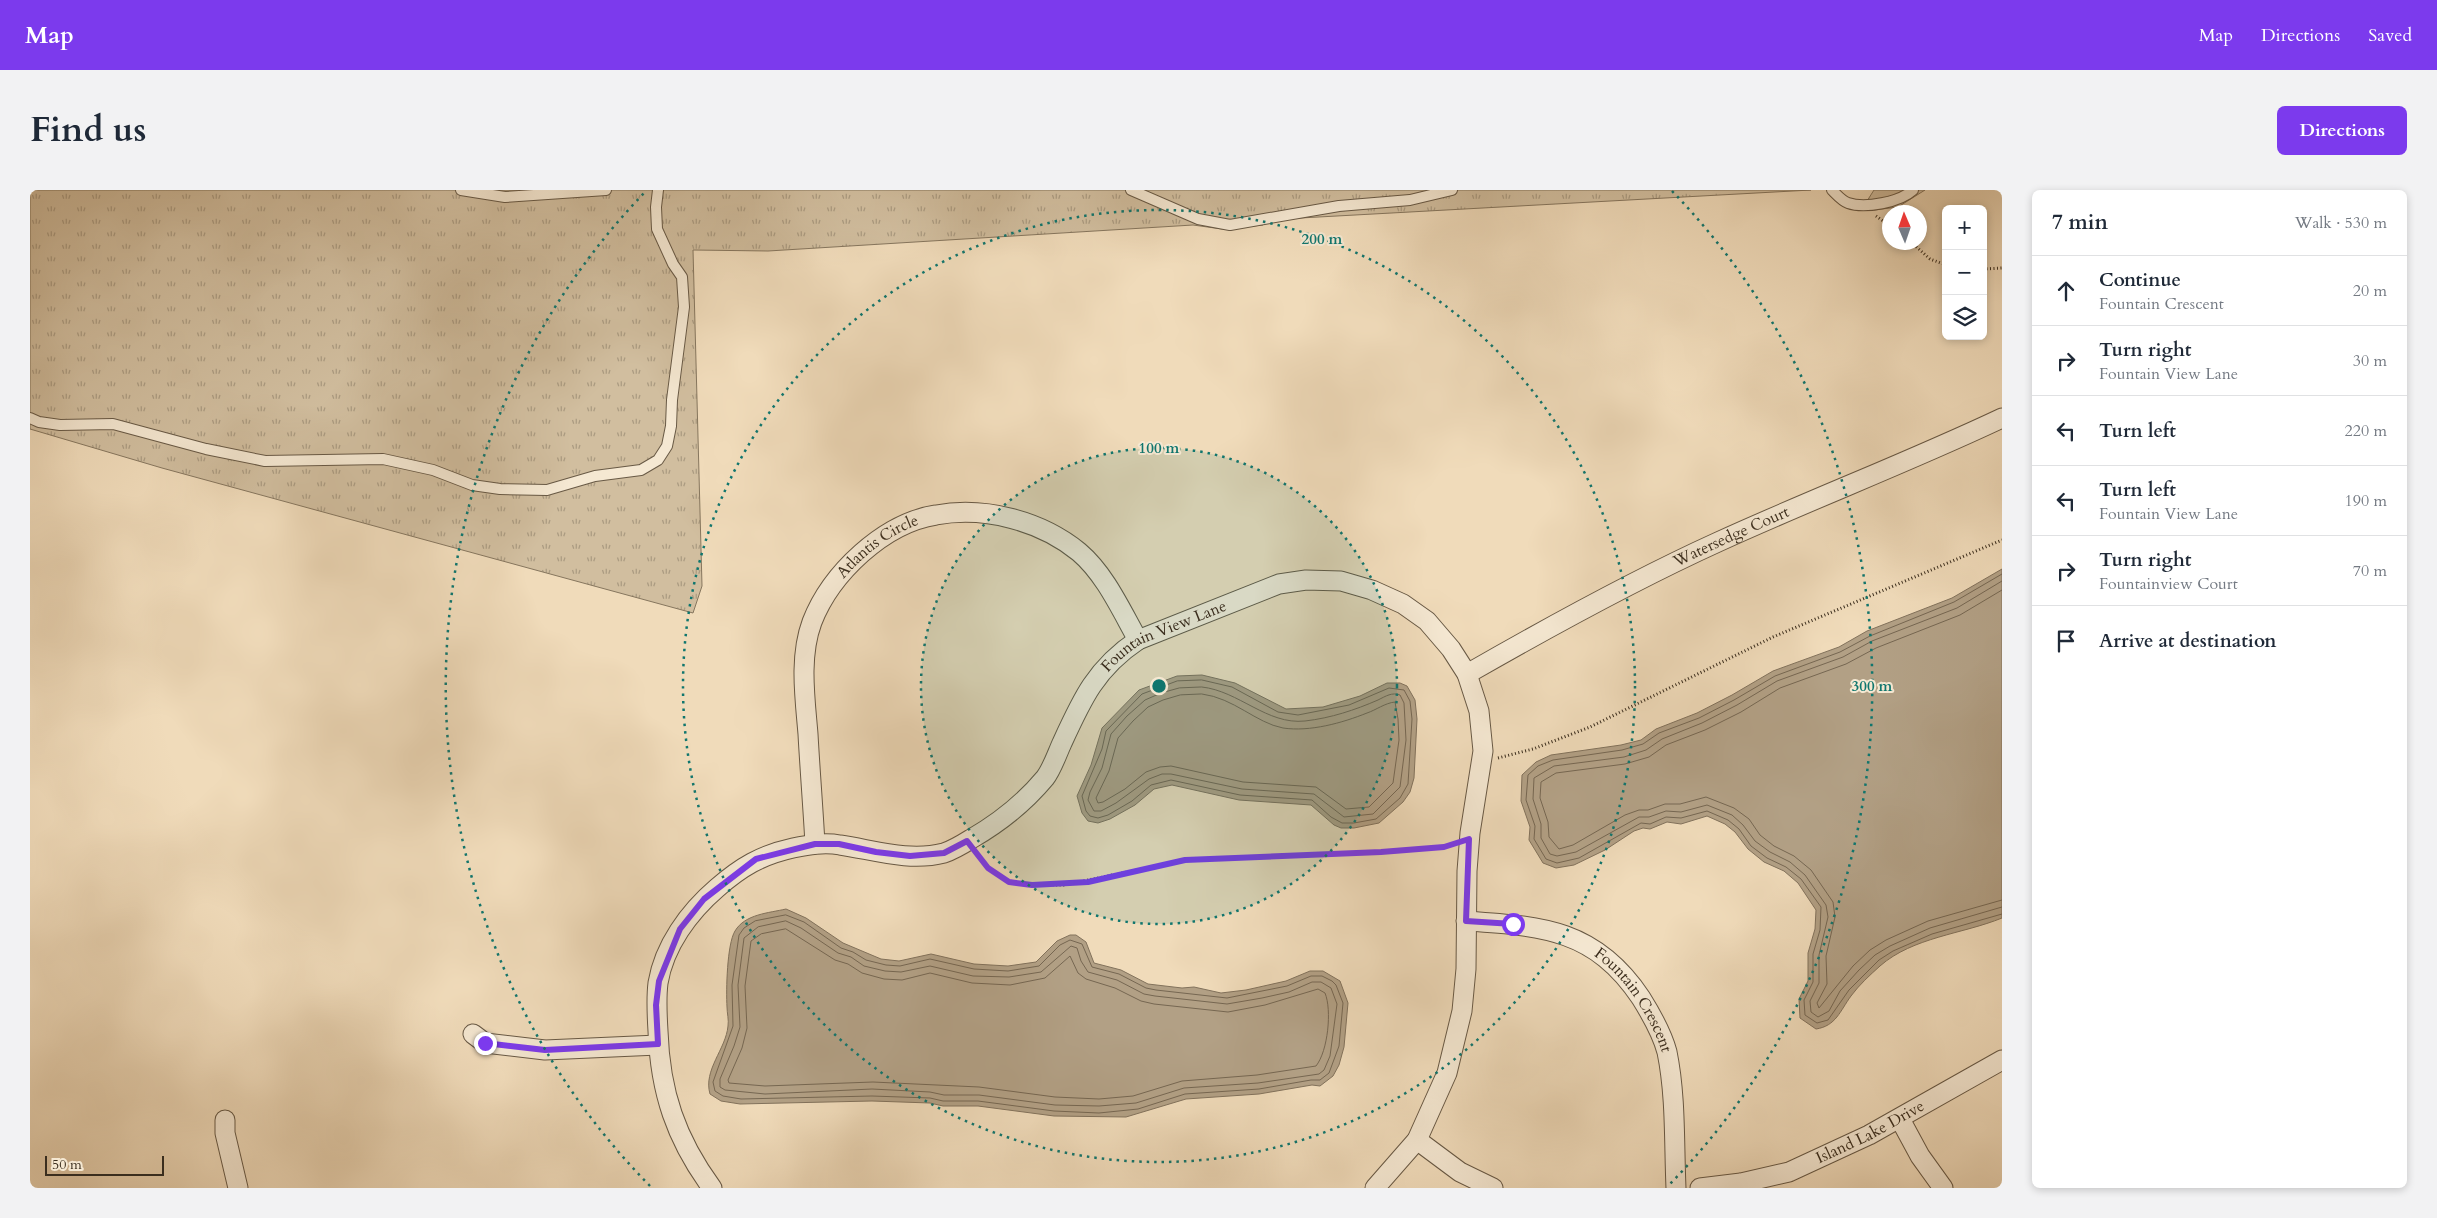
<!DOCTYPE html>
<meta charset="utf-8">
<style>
body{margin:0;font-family:Cardo,serif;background:#f2f2f3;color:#1f2937}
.controls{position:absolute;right:15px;top:15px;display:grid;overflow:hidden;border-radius:8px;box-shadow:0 2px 8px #0003}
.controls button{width:45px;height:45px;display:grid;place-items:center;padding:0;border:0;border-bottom:1px solid #e0e1e3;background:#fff;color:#1f2937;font:25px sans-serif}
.compass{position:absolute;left:1852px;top:15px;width:45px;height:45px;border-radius:50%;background:#fff;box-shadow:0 2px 8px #0003;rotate:358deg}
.scale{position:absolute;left:15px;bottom:12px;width:119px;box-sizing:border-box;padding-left:5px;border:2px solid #3b2e1e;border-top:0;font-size:14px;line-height:18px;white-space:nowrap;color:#3b2e1e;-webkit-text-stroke:4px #f5e8d2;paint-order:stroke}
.stop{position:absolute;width:15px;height:15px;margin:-11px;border:4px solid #7c3aed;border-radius:50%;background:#fff}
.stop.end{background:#7c3aed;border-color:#fff;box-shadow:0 1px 5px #0008}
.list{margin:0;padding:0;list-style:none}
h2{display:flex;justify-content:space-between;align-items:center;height:65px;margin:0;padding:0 20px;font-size:21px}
h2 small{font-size:16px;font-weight:400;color:#747a83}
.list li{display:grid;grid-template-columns:32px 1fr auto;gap:15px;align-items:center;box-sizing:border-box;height:70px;padding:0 20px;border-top:1px solid #e0e1e3}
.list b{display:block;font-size:19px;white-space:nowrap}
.list p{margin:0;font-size:16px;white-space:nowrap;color:#747a83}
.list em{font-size:16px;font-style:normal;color:#747a83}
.icon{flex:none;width:28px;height:28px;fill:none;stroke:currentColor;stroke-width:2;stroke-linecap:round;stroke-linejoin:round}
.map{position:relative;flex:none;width:1972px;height:998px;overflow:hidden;border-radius:8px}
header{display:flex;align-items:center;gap:30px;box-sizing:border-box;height:70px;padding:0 25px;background:#7c3aed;color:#fff}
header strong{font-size:24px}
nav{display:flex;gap:28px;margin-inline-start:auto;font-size:18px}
.intro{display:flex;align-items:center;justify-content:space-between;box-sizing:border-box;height:120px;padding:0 30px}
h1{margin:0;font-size:35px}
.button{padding:12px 22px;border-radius:8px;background:#7c3aed;color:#fff;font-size:18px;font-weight:700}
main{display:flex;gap:30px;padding:0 30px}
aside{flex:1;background:#fff;border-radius:8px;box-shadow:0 2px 8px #0003}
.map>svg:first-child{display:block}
.grass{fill:url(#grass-tufts);stroke:#86765e}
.water{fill:#b2a085;stroke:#82725c}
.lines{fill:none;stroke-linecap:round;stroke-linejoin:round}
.shore{stroke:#766752;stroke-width:1}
.lane-casing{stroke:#685945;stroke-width:12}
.street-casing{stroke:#685945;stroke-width:21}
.path{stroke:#3b2e1e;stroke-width:3;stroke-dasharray:1 2.5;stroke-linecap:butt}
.lane{stroke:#f5e8d2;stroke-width:10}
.street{stroke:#f5e8d2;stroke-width:19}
.route{stroke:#7c3aed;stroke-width:6}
.ring{fill:none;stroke:#0f766e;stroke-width:2.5;stroke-dasharray:2.5 5}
.labels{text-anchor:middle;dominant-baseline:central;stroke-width:4;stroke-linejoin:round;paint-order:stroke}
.street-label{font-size:16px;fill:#3b2e1e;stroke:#f5e8d2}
.centre{fill:#0f766e;stroke:#f5e8d2;stroke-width:2.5}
.ring-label{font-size:15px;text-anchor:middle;font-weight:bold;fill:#0f766e;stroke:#f5e8d2;stroke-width:4;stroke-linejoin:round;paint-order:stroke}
</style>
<header>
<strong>Map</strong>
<nav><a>Map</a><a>Directions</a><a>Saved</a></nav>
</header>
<div class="intro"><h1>Find us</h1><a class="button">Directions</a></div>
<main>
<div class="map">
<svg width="1972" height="998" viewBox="0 0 1972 998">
<defs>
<pattern id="grass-tufts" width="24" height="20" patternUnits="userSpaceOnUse" patternTransform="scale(1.25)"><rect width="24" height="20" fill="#d1be9f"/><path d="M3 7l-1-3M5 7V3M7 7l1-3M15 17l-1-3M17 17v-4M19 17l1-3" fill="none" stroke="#ab9b81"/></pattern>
</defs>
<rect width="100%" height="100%" fill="#f0dbba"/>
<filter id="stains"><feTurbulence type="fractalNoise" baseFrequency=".004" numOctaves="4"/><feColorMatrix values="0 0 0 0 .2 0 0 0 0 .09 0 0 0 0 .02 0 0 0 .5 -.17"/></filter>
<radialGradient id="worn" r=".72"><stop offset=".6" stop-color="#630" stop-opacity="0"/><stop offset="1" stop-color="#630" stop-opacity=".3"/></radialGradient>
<path class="grass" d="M0 0H1781L1234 30 1233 35 1192 39 1163 35 738 61 663 60 672 396 663 423 132 278 0 239Z
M1844 0H1895L1868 17 1844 20 1837 11Z"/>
<path class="water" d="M1972 379V728C1933 744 1883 747 1850 776 1840 785 1829 795 1821 806 1810 821 1806 836 1786 839L1770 828 1769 809 1778 791V763L1785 739 1786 720 1768 693 1754 681 1734 672 1718 659 1705 642 1695 634 1677 626 1651 634 1637 632 1620 639 1613 638 1604 641 1575 660 1544 675 1526 678 1513 673 1499 650 1500 637 1491 611 1492 585 1506 572 1521 565 1591 555 1611 550 1626 539 1667 523 1702 505 1743 481 1809 457 1837 441 1922 408Z
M1172 485 1205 493 1256 519 1293 517 1330 506 1357 493H1370L1377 496 1385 510 1387 529 1384 588 1380 602 1373 612 1349 633 1324 638H1311L1304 635 1281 615 1209 610 1142 595 1124 599 1105 615 1080 629 1068 633 1058 631 1052 623 1047 606 1061 575 1072 538 1109 500 1147 486Z
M756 719 776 728 813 753 851 769 869 771 901 764 944 774 978 776 1006 772 1027 751 1040 745H1046L1056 752 1064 773 1091 780 1118 794 1152 798 1164 797 1191 803 1216 800 1256 791 1280 781H1293L1310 791 1318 813 1314 857 1309 875 1303 886 1290 896 1282 895 1229 904 1156 909 1096 927 1024 926 948 916H913L900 913 842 911 710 914 691 911 680 904C673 880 696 859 698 836 699 830 697 823 697 817 696 800 697 754 705 741 715 724 739 723 756 719Z"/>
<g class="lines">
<path class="shore" d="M1972 384 1924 412 1840 446 1810 462 1745 486 1704 510 1669 528 1629 543 1613 554 1592 560 1523 570 1508 576 1498 585 1496 610 1505 636 1504 649 1516 669 1527 673 1549 668 1611 633 1620 634 1636 627 1651 628 1677 621 1698 630 1709 639 1721 656 1737 668 1756 677 1771 689 1791 717 1790 740 1783 764V792L1774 810 1775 825 1787 833 1798 830 1819 800 1849 770 1863 761 1902 744 1972 724
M1972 391 1927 418 1842 451 1813 467 1747 491 1707 515 1672 533 1632 549 1616 560 1594 567 1524 576 1504 588 1503 609 1511 634V648L1520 664 1527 666 1546 662 1609 627H1619L1636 621 1651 622 1677 615 1702 625 1713 635 1725 651 1740 662 1760 672 1775 685 1796 715 1798 727 1789 765V793L1780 811 1781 822 1788 827 1799 821 1810 801 1829 780 1845 765 1860 756 1900 738 1972 717
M1972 400 1930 425 1846 458 1816 474 1750 498 1711 522 1675 540 1636 555 1619 567 1595 574 1526 583 1511 592 1510 608 1518 632 1519 647 1529 659 1543 655 1595 625 1609 620H1618L1635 614H1650L1676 607 1704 618 1719 629 1730 645 1744 656 1764 666 1781 680 1803 712 1805 727 1796 766 1797 794 1787 813 1789 818 1823 776 1840 760 1856 750 1898 731 1972 710
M1172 490 1202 497 1248 522 1268 525 1319 515 1359 498 1374 500 1380 511 1382 529 1378 594 1370 608 1346 629 1324 633H1312L1301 627 1282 610 1210 605 1141 590 1121 595 1102 611 1078 625 1068 628 1060 626 1056 621 1052 606 1072 559 1076 541 1112 504 1147 491Z
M1172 497C1209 501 1237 535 1275 531 1301 528 1325 520 1348 510 1356 506 1362 502 1370 505L1374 513 1376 550 1370 597 1343 624 1314 627 1284 604 1212 599 1141 584H1132L1119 589 1086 613 1071 621H1064L1058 610 1060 602 1072 578 1081 544 1097 526 1115 510 1131 503 1149 498Z
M1172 504C1204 508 1226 533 1253 538 1280 542 1312 533 1337 523 1346 520 1355 513 1365 512L1368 529 1369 550 1363 593 1339 617 1316 619 1286 597 1213 592 1141 576 1130 577 1116 582 1095 599 1073 612 1068 613 1066 608 1079 581 1088 548 1103 531 1118 517 1133 510 1150 505Z
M756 725 774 732 811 758 823 762 836 770 856 775 870 776 900 769 944 779 978 781 1009 776 1030 755 1040 750 1052 754 1062 777 1089 784 1116 798 1126 800 1197 808 1257 796 1281 786H1292L1302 791 1306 795 1313 813 1309 856 1299 883 1290 890H1281L1229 899 1155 904 1108 919 1069 923 1024 921 948 911H913L900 908 842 906 711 909 693 906 685 901 683 892 703 836 702 795 709 745 714 738 725 731Z
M756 731 771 738 808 763 821 767 834 776 855 781 871 782 900 776 943 786 979 787 1011 782 1041 756 1047 758 1051 771 1058 782 1087 790 1114 804 1125 806 1197 814 1232 808 1259 802 1282 792H1291L1301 798 1307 814 1300 866 1294 880 1289 884 1228 893 1154 898 1106 913 1069 916 1025 915 949 905H914L900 902 842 899 735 904 695 900 690 897V889L704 856 710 837 708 795 714 748 728 737Z
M756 739 805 770 818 774 832 783 854 789 872 790 900 783 942 793 980 795 1015 788 1040 766 1048 783 1056 789 1085 798 1111 811 1124 814 1198 822 1235 815 1288 799 1295 803C1302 820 1298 861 1286 876L1227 885 1152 891 1103 906 1069 909 1025 907 949 897 843 892 735 896 699 893 698 890 712 858 717 838 715 796 721 751 731 744Z"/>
<defs>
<path id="lane" d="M431 0 475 7 576 0
M1101 0 1168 29 1200 35 1309 16 1380 10 1422 0
M1802 0C1806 4 1812 11 1818 13 1835 19 1870 12 1883 0
M0 228 9 232 30 235 83 234 176 259 235 271 353 269 403 280 442 295 470 299 517 300 565 286 611 280 628 270 637 256 641 236 642 210 654 117 652 87 643 74 627 39 626 17 628 0"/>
<g id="street">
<path id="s1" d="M1437 484C1519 437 1602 391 1688 352 1782 309 1879 272 1972 228"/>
<path id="s2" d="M785 654C783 617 780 581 778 544 775 508 769 467 782 432 801 383 854 333 906 325 955 316 1011 331 1049 362 1075 384 1091 420 1108 450"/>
<path id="s3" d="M1436 731C1512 736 1565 739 1611 808 1621 824 1632 843 1637 862 1646 906 1644 954 1646 998"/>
<path d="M443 844 455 853 515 860 628 855"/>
<path d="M1870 929 1890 966 1913 998"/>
<path d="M195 930V943L208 998"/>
<path d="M1387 950 1430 982 1463 998"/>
<path id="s4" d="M682 998C646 949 630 902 628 841 627 825 626 809 628 793 634 756 659 722 687 698 711 677 731 665 763 658 778 655 794 652 810 655 844 660 879 672 914 663 923 660 933 654 941 649 967 634 995 612 1015 588 1022 579 1027 564 1032 553 1052 509 1066 478 1108 450L1249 394 1276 390 1311 391 1342 400 1373 414 1397 431 1421 459 1437 484 1449 521 1453 561 1440 643 1437 681 1436 779 1432 821 1417 883 1387 950 1345 998"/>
<path id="s5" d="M1670 998 1711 993 1759 982 1839 945 1972 870"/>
</g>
</defs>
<use href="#lane" class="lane-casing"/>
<use href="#street" class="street-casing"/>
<path class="path" d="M1846 26 1860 36
M1881 52 1900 69 1916 75
M1953 79 1972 78
M1468 568 1503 559 1560 537 1743 447 1972 350
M946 664 958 678 979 692 1002 695H1034L1155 670 1351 662 1414 657 1423 654"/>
<use href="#lane" class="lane"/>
<use href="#street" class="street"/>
</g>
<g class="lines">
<path class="route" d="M455 853 515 860 628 854 626 815 629 791 650 739 674 709 726 669 785 654H809L846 662 880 666 914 663 937 651 958 678 979 692 1002 695 1058 692 1155 670 1351 662 1414 657 1439 649 1436 731 1483 734"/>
</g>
<circle cx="1129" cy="496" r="238" fill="#0f766e" fill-opacity=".12"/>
<g class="ring">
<circle cx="1129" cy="496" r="238"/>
<circle cx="1129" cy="496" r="476"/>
<path d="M620 996A713 713 0 0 1 616 1M1642 1A713 713 0 0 1 1638 996"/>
</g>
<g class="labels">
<g class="street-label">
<text stroke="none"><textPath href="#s1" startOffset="298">Watersedge Court</textPath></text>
<text stroke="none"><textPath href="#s2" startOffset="326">Atlantis Circle</textPath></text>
<text stroke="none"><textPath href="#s4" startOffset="891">Fountain View Lane</textPath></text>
<text stroke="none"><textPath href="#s3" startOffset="198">Fountain Crescent</textPath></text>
<text stroke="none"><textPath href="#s5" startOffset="181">Island Lake Drive</textPath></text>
</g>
</g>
<circle cx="1129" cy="496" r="8" class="centre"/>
<g class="ring-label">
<text x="1292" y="54">200 m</text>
<text x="1129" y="263">100 m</text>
<text x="1842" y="501">300 m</text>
</g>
<rect width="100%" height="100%" filter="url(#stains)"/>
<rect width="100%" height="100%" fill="url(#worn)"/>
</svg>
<div class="controls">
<button>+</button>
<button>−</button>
<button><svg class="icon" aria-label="layers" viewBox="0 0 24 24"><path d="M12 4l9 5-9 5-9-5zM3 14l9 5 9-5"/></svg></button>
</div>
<svg class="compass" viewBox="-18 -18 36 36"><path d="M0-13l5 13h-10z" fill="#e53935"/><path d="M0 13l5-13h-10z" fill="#747a83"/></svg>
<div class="scale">50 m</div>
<div class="stop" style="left:1483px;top:734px"></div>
<div class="stop end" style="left:455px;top:853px"></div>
</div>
<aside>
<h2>7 min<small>Walk · 530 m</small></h2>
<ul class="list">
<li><svg class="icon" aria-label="ahead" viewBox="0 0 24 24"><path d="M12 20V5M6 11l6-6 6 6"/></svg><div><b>Continue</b><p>Fountain Crescent</p></div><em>20 m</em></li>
<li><svg class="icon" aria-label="right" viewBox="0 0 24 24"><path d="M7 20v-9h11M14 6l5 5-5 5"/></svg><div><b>Turn right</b><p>Fountain View Lane</p></div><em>30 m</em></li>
<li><svg class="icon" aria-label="left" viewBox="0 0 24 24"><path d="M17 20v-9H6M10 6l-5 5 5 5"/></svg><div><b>Turn left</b></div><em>220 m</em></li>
<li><svg class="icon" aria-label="left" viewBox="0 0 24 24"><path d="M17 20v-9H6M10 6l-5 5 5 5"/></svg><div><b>Turn left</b><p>Fountain View Lane</p></div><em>190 m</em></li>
<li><svg class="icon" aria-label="right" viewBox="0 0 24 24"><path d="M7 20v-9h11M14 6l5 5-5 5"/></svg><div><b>Turn right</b><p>Fountainview Court</p></div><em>70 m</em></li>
<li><svg class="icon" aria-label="arrive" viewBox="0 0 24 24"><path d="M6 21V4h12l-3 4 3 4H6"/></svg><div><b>Arrive at destination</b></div></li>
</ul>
</aside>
</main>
